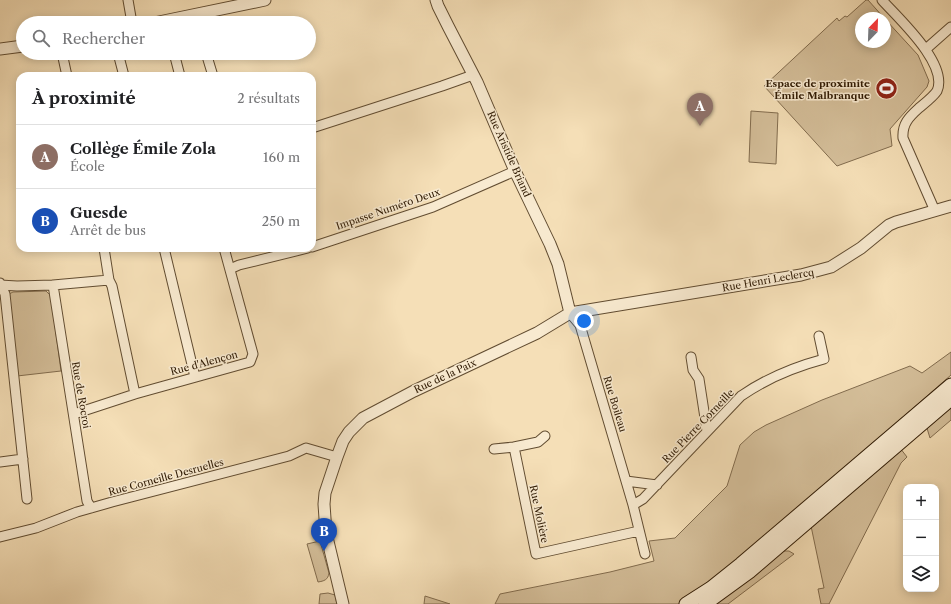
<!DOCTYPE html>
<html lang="fr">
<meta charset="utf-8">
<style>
body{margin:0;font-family:"Libre Caslon Text",serif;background:#f6f6f6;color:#202124}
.controls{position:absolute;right:12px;bottom:12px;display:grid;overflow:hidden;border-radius:8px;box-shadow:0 2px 10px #0003}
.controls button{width:36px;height:36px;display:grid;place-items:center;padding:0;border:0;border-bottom:1px solid #e0e0e0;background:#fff;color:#202124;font:20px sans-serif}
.compass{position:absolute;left:855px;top:12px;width:36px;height:36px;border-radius:50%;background:#fff;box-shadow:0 2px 10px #0003;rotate:23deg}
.you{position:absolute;left:584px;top:321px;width:14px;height:14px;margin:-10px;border:3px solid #fff;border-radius:50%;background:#1a73e8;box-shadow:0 0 0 6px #1a73e833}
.badge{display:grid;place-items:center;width:26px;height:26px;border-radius:50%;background:#8f2418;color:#fff;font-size:13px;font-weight:700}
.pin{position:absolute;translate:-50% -33px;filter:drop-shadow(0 1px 2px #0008)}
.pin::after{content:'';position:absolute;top:21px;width:14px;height:12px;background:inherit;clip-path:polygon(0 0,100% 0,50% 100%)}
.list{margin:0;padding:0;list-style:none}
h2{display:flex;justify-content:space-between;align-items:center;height:52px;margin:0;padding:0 16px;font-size:17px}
h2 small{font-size:13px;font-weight:400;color:#757577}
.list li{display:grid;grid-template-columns:26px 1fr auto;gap:12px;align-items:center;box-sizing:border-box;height:64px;padding:0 16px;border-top:1px solid #e0e0e0}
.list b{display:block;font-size:15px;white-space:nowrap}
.list p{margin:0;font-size:13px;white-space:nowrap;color:#757577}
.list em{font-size:13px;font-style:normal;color:#757577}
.icon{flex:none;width:22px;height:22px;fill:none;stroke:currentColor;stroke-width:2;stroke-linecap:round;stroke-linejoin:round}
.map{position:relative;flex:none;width:951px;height:604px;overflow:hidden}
.search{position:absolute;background:#fff;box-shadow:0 2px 10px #0003;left:16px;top:16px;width:300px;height:44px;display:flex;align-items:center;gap:10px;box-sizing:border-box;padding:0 14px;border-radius:22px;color:#757577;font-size:15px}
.panel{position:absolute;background:#fff;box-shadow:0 2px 10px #0003;left:16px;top:72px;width:300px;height:180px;border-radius:12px}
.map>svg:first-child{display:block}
.green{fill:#d4be99;stroke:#826c4e}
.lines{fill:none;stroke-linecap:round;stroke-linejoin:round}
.minor-casing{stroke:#614c31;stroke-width:11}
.tertiary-casing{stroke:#614c31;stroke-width:13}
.secondary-casing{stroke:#301b04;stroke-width:15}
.minor{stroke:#f8ead0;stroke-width:9}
.tertiary{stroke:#f8ead0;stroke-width:11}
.secondary{stroke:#f8ead0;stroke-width:13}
.labels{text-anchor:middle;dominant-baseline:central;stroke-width:3;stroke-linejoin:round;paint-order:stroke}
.poi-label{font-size:10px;font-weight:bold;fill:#301b04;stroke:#f8ead0;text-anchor:end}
.street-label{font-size:10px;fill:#301b04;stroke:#f8ead0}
</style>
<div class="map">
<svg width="951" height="604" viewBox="0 0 951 604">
<rect width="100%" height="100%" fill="#f5dfb7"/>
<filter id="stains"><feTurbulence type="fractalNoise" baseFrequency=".005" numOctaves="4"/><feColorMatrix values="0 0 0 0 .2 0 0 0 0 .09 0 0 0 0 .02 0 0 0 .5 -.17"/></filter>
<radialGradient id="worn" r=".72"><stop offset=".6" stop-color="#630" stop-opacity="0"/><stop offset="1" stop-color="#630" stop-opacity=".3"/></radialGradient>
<path class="green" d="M866 0H868L884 18H861V42H885V19L918 55 929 81 927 87 890 129 892 146 837 166 764 86 837 18 839 21 845 16 847 17Z
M751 111 778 113 776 164 749 162Z
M46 291 51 296 61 371 17 376 9 294 13 292Z
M951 352V375L724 574 680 604H495L500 594 610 572 654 561 649 541 675 538 727 486 740 445 754 432 766 425 822 400 910 366 922 373Z
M951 404V420L930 438 926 425Z
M900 448 907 457 901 463 829 604H821L818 589 824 588 811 526Z
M320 541 329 573C328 580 324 581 318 582L307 544Z
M782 551H789L794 554 728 604H713Z
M328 593 335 595 337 604H319L320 594Z
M425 596 450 604H424Z"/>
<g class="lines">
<defs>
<path id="minor" d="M128 0 132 23
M882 0C898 18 949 64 937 91 933 97 925 103 919 108 909 117 902 124 903 138L935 211
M196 15 198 23
M926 49 951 27
M62 53 67 76
M118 53 124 76
M174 53 180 76
M206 53 213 76
M312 128 442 86 473 75
M312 247 433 207 515 171
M104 248 109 280 112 286 135 394
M164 248 195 377
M230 269 239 265 308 248
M0 283 5 294 27 499
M0 285 17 286 53 285 109 280
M53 285 87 501 91 508
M570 313 580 325 633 505 645 554
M691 357 693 370 699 379 707 431
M74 414 135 394 250 362 253 354 224 248
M545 436 538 442 514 447 536 554 639 531
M494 449 514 447
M0 462 23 459
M626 481 657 485
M633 505 643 499 741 396C767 378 794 367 824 359L819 336
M0 537 36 528 77 512 112 502 289 456 306 448 337 457"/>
<path id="tertiary" d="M436 0 438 6 448 26 477 82 515 171 550 244 558 264 570 313
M154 23 265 0
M0 49 23 46
M343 604 326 533 324 504 325 493 337 457 343 441 349 432 363 418 414 391 537 333 570 313 801 275 831 267 861 248 889 225 896 222 951 206"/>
<path id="secondary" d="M686 604 711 588 741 564 951 385
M705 604 749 572 951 399"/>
</defs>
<use href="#minor" class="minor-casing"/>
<use href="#tertiary" class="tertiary-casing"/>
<use href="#secondary" class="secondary-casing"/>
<use href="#minor" class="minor"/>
<use href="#tertiary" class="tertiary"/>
<use href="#secondary" class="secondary"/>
</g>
<defs>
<symbol id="stadium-disc" viewBox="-11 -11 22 22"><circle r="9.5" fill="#8f2418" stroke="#f8ead0"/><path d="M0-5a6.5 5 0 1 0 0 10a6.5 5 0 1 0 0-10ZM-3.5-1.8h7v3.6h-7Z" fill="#fff"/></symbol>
</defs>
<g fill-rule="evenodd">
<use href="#stadium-disc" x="874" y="76" width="25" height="25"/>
</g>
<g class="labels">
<g class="poi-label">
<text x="870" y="83">Espace de proximite<tspan x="870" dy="12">Émile Malbranque</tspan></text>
</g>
<g class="street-label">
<text transform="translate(509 154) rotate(66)">Rue Aristide Briand</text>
<text transform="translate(388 209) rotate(-19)">Impasse Numéro Deux</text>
<text transform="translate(768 280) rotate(-10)">Rue Henri Leclercq</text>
<text transform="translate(204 363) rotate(-15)">Rue d'Alençon</text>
<text transform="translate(445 376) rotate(-25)">Rue de la Paix</text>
<text transform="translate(81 395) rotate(80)">Rue de Rocroi</text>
<text transform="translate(615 404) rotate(73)">Rue Boileau</text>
<text transform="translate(698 426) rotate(-46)">Rue Pierre Corneille</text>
<text transform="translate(166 477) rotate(-15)">Rue Corneille Desruelles</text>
<text transform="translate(539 514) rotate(78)">Rue Molière</text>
</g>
</g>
<rect width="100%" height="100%" filter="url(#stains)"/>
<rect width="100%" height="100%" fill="url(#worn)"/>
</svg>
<div class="controls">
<button>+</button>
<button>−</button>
<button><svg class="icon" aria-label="layers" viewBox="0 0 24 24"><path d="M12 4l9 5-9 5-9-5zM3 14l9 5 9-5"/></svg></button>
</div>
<svg class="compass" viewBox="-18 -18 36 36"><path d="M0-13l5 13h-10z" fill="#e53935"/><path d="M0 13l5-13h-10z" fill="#757577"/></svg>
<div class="you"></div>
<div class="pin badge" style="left:700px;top:126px;background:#8d6e63">A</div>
<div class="pin badge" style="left:324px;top:551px;background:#1a4fb4">B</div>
<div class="search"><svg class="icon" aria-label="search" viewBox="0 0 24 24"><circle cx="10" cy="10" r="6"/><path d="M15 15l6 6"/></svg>Rechercher</div>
<section class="panel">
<h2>À proximité<small>2 résultats</small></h2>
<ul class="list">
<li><span class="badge" style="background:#8d6e63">A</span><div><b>Collège Émile Zola</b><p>École</p></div><em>160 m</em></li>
<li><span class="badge" style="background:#1a4fb4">B</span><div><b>Guesde</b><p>Arrêt de bus</p></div><em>250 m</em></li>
</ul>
</section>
</div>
